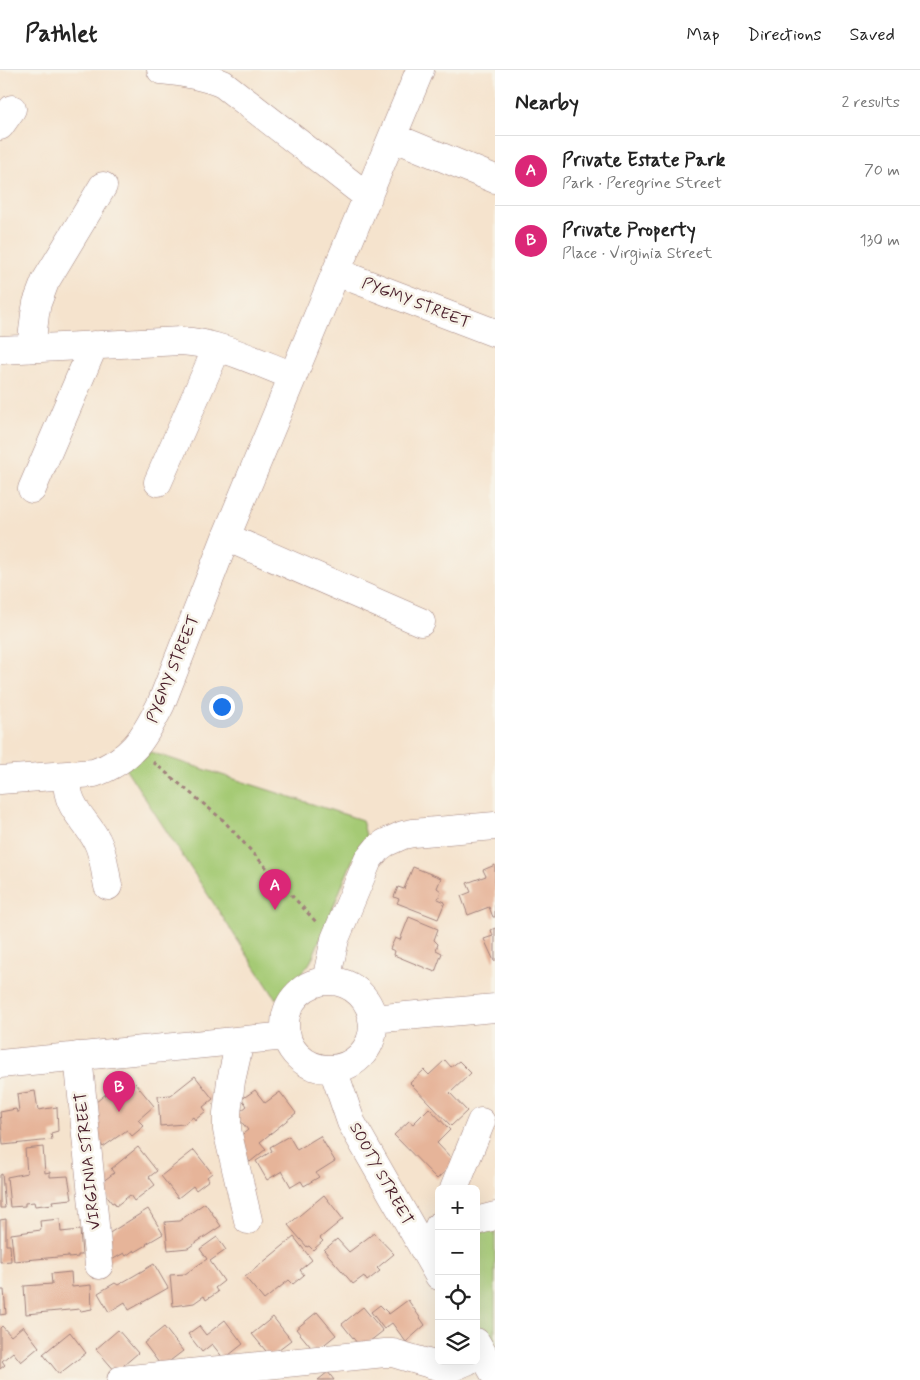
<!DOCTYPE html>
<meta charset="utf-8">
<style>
body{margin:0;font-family:Mynerve,sans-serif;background:#f6f6f6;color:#222}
.controls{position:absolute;right:15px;bottom:15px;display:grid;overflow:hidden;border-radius:8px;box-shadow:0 5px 20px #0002}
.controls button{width:45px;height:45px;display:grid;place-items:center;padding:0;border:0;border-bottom:1px solid #e0e0e0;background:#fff;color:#222;font:25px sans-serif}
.you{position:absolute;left:221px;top:636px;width:18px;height:18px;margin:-12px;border:4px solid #fff;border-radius:50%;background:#1a73e8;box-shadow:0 0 0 8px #1a73e833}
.badge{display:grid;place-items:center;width:32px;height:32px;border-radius:50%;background:#db2777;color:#fff;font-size:16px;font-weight:700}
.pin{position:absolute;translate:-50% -41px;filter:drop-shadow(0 1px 2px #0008)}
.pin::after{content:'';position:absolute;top:26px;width:18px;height:15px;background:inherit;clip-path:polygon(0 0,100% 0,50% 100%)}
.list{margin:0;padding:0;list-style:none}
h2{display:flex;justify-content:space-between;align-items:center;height:65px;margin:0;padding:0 20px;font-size:21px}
h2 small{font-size:16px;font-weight:400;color:#767676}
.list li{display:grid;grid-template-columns:32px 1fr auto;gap:15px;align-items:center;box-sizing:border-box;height:70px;padding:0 20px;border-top:1px solid #e0e0e0}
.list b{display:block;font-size:19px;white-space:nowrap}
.list p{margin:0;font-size:16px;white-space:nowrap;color:#767676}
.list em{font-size:16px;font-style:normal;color:#767676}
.icon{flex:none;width:28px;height:28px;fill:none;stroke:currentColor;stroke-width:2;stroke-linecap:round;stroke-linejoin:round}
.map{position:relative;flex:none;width:495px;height:1310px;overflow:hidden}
header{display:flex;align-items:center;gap:30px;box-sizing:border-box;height:70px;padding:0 25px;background:#fff;border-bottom:1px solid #e0e0e0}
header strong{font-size:24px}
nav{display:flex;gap:28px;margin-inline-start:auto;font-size:18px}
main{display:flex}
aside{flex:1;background:#fff}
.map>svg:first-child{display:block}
.green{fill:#a5ca74;stroke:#787450}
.building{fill:#e6b499}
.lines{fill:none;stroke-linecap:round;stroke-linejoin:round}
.minor-casing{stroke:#a0817c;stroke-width:29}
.path{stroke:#a0817c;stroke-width:3;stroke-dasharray:4 4;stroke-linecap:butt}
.minor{stroke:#fff;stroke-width:28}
.labels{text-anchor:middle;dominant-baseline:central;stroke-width:5;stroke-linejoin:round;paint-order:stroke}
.street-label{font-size:16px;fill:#4a1f2b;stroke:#f7f3e8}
</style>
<header>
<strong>Pathlet</strong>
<nav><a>Map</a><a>Directions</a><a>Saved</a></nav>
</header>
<main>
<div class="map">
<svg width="495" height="1310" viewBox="0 0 495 1310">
<rect width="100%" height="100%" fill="#f7f3e8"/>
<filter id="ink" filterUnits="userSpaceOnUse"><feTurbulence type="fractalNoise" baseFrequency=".02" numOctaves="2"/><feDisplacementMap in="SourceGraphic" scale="10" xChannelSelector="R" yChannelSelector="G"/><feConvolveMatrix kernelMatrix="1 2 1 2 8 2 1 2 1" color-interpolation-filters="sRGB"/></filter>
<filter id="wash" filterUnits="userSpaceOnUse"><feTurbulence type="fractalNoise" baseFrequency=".0096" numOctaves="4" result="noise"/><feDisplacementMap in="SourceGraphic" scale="20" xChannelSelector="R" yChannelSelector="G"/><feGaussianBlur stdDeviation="1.12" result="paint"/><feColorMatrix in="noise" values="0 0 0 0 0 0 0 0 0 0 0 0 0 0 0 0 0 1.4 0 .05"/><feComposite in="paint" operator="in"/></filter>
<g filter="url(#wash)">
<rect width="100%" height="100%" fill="#f5e3cd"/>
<path class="green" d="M144 680 362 750 368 773 357 783 353 789 311 891 307 897 276 929 124 696Z
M495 1158V1289L476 1255V1165Z"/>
<g id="blocks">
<path class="building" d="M495 795V847H493L489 837 468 845 461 826 471 822 467 813 486 806 483 800Z
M413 797 441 808 437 818 441 821 438 829 445 832 438 849 397 833 399 829 394 827 398 817 404 819Z
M409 847 438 859 434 870 438 874 436 880 442 883 435 902 394 885 395 881 390 879 395 868 400 870Z
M495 858V891H494L484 869 493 866 491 860Z
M445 990 451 997 459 991 471 1003 450 1023 467 1041 451 1056 410 1013 424 1000 429 1005Z
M195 1006 213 1029 203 1037 206 1041 195 1050 193 1047 184 1054 160 1056 158 1026 171 1025Z
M135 1013 154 1036 138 1050 144 1056 132 1066 127 1060 103 1077 92 1062 90 1037 112 1019 118 1026Z
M255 1020 265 1033 280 1022 296 1043 260 1072 266 1079 250 1092 234 1071 248 1060 236 1045 247 1036 242 1029Z
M35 1021 38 1040 57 1037 58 1061 51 1063 52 1070 3 1075 0 1042 16 1039 17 1042H19L17 1024Z
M429 1038 450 1060 437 1073 455 1092 437 1109 394 1065 409 1051 413 1054Z
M289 1066 297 1080 320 1066 335 1091 316 1103 319 1107 304 1116 301 1111 291 1117 282 1101 267 1110 256 1091 272 1081 270 1077Z
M43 1077 45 1103 50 1102V1107L68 1106 72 1129 52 1131 53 1134 35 1136 34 1132 25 1133V1136L10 1137 7 1107 27 1103 25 1079Z
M138 1077 157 1101 149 1107 155 1115 134 1131 130 1125 116 1136 114 1132 112 1133 98 1115 114 1103 111 1099Z
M194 1080 212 1103 207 1107 209 1110 196 1120 193 1116 178 1128 161 1106Z
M2 1104 5 1138H0V1105Z
M324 1125 343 1149 320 1168 323 1171 313 1180 309 1176 307 1177 288 1155Z
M205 1133 221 1156 188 1178 168 1180 165 1152 179 1151Z
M148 1139 163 1164 146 1174 147 1175 135 1182 134 1180 126 1186 124 1183 108 1192 100 1169Z
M6 1149V1175H10L11 1191 0 1192V1150Z
M60 1149 61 1162 80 1160 82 1185H78V1187L69 1188V1186L14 1191 11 1164 41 1160 40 1151Z
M374 1163 394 1184 377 1198 380 1201 367 1211 364 1206 353 1214 324 1180 337 1169 349 1182Z
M217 1167 226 1180 210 1191 224 1211 215 1218 218 1222 206 1230 204 1226 194 1233 173 1236 170 1205 185 1204 207 1189 200 1179Z
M294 1167 312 1190 300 1200 304 1205 293 1214 289 1210 264 1230 245 1207Z
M154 1194 168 1218 129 1240 125 1232 109 1242 98 1223 115 1213 118 1215Z
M71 1202 72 1217 91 1215 92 1239 81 1241 80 1239 26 1244 24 1216 52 1214 51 1204Z
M0 1220H4L6 1244 0 1245Z
M408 1230 425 1255 406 1272 392 1253 384 1259 371 1242 380 1235 389 1244Z
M363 1237 383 1261 361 1278 342 1254Z
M317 1242 336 1265 315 1282 296 1259Z
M273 1247 291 1270 270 1286 252 1264Z
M225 1250 243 1274 224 1289 212 1274 202 1282 188 1264 199 1256 206 1265Z
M2 1256 11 1266 23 1256 39 1277 21 1292 13 1282 2 1291 5 1295 0 1299V1258Z
M164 1257 183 1281 162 1297 144 1273Z
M118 1260 138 1283 116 1302 96 1279Z
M70 1262 86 1283 59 1304 43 1284Z
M328 1302 334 1310H318Z"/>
</g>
</g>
<g filter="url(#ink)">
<use href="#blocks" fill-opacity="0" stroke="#a0817c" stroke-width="1"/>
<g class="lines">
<defs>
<path id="minor" d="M161 0C182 2 203 5 223 14L368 127
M0 56 12 39
M393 67 495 109
M336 202 495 263
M31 278 35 244 37 233 45 212 103 116
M0 280 181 271C219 273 257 292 293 306
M158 412 217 278
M32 419 94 275
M226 467 421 552
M67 705C67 712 67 719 69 725 73 742 89 755 97 771 104 784 105 802 108 816
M0 710 94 703C132 690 144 668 161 634L226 467 420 0
M326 911 335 869 368 790 377 779 385 773 403 765 413 763 495 756
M285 955a44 44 0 1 1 88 0a44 44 0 1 1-88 0Z
M372 949 495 938
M240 971 231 1011 227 1043V1060L248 1150
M78 986 99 1195
M0 994 287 966
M333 999 351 1052 439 1206
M454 1119 481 1052
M476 1151 495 1146
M435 1165 439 1156
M476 1272 495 1305
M121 1310 385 1283H393L403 1286 448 1299 467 1291"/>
</defs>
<use href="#minor" class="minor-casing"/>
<path class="path" d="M153 692 223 750 316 852"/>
<use href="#minor" class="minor"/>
</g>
</g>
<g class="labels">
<g class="street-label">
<text transform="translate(416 233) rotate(21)">PYGMY STREET</text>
<text transform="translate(173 599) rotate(-68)">PYGMY STREET</text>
<text transform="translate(88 1091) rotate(-96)">VIRGINIA STREET</text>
<text transform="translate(381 1104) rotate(61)">SOOTY STREET</text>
</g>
</g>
</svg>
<div class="controls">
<button>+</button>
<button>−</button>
<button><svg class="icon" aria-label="locate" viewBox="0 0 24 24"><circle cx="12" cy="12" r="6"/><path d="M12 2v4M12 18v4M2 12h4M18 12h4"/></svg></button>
<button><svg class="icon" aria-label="layers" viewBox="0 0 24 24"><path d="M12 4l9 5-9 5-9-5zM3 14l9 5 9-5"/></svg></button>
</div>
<div class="you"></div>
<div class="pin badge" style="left:275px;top:840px">A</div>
<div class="pin badge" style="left:119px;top:1042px">B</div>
</div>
<aside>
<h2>Nearby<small>2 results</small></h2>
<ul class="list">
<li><span class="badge">A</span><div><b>Private Estate Park</b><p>Park · Peregrine Street</p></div><em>70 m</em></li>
<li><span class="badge">B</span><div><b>Private Property</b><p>Place · Virginia Street</p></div><em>130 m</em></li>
</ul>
</aside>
</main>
